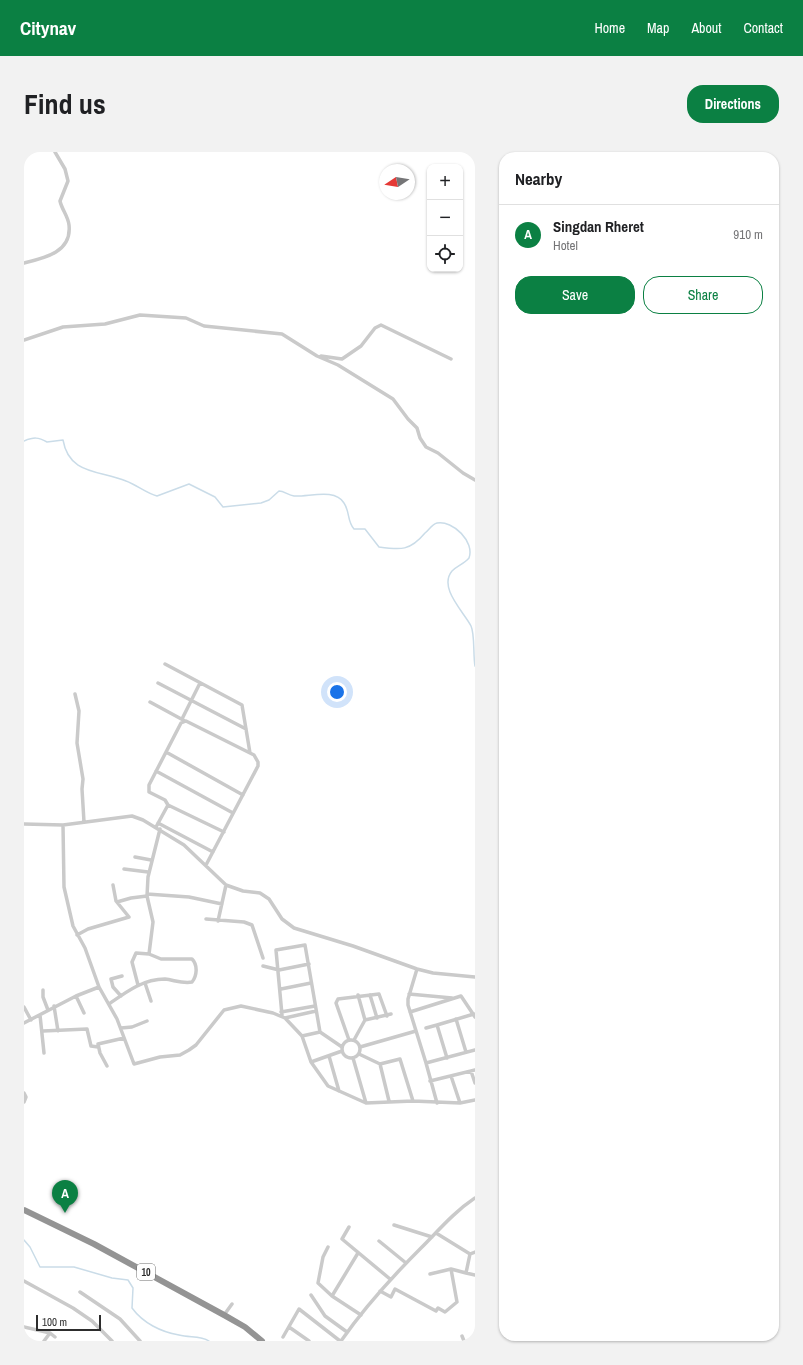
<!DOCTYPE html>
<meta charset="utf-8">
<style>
body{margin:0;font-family:"Archivo Narrow",sans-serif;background:#f2f2f2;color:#202124}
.controls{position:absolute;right:12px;top:12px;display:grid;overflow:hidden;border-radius:8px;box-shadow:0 1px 3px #0004}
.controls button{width:36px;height:36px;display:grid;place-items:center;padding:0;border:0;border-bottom:1px solid #e0e0e0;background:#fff;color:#202124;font:20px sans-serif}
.compass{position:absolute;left:355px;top:12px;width:36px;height:36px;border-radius:50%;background:#fff;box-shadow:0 1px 3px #0004;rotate:258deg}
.scale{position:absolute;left:12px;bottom:10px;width:65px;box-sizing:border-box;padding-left:4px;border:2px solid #2d2d2d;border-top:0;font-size:11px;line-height:14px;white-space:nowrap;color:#2d2d2d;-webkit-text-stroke:3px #fff;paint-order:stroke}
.you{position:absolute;left:313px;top:540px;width:14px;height:14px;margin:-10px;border:3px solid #fff;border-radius:50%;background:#1a73e8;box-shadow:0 0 0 6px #1a73e833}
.badge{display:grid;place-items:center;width:26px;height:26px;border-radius:50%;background:#0b8043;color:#fff;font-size:13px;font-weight:700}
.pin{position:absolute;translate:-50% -33px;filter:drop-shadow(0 1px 2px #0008)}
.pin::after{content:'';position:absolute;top:21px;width:14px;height:12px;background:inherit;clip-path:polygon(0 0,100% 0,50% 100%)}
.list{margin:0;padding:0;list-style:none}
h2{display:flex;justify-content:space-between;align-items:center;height:52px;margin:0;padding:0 16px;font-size:17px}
h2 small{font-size:13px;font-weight:400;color:#757577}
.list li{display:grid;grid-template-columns:26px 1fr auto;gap:12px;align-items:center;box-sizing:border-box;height:60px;padding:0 16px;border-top:1px solid #e0e0e0}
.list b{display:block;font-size:15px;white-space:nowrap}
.list p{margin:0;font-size:13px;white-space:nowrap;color:#757577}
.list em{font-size:13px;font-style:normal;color:#757577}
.actions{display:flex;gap:8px;padding:12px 16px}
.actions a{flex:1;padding:9px 0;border:1px solid #0b8043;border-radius:16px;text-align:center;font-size:14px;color:#0b8043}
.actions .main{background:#0b8043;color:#fff}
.icon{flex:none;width:22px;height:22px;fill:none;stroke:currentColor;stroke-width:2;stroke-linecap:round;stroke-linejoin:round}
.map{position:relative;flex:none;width:451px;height:1189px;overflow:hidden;border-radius:16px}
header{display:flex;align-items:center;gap:24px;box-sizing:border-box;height:56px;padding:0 20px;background:#0b8043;color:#fff}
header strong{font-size:19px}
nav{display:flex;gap:22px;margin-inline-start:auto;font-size:14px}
.intro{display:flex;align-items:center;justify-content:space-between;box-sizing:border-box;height:96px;padding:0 24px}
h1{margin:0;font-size:28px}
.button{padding:10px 18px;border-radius:16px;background:#0b8043;color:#fff;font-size:14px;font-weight:700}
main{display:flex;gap:24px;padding:0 24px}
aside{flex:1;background:#fff;border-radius:16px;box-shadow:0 1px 3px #0004}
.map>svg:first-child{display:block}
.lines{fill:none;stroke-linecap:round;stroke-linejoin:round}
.stream{stroke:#cadce8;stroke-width:1.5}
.street{stroke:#cacaca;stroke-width:3.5}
.highway{stroke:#949494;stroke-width:6}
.labels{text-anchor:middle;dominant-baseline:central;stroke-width:4;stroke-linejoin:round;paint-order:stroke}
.shield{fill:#fff;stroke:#6c6c6c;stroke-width:1}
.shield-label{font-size:10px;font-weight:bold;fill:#2d2d2d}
</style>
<header>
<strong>Citynav</strong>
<nav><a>Home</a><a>Map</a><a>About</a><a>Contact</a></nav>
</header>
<div class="intro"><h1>Find us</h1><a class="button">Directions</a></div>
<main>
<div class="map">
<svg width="451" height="1189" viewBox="0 0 451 1189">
<rect width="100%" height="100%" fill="#fff"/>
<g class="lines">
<path class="stream" d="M0 289C10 285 14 285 23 290L39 288C45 323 76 318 102 329 113 333 122 341 133 344L165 332 191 345 199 355 237 351 245 348 255 339C260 339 264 343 270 344 285 345 311 336 320 351 326 360 323 369 330 377H341L355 395C377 398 386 399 401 381 405 378 408 372 413 371 429 368 451 390 445 406 440 412 433 414 428 419 414 436 440 460 447 474 451 482 449 504 451 514
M0 1088 6 1095 16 1115H50L88 1126 104 1128 109 1136 108 1156C119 1171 137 1180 155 1183 166 1186 176 1183 185 1189"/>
<path class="street" d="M0 111C21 106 48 100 45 73 44 64 38 58 36 49L44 29 41 17 31 0
M0 188 39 175 81 172 116 163 162 166 180 174 258 182 293 204 314 213 369 247 384 267 393 276 396 286 402 295 414 301 439 321 451 328
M297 204 318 207 337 194 351 176 357 173 427 207
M141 512 218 553 226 601
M134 531 222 577
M51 542 55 559 53 591 59 627 58 637 60 670
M126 550 161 569
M158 567 176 531
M142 600 219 643
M132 619 209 661
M144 653 200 680
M134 671 189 700
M0 672 39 673 108 664 119 668 160 693 202 733 219 739 236 741 245 747 258 767 270 776 329 794 393 817 409 821 451 825
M39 673 40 735 49 774 61 796 75 835 93 867 110 912 136 905 156 903 165 898 172 893 200 858 217 854 249 861 261 866 278 884 287 910 304 934 342 951 389 949 436 951 451 948
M132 675 144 653 141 648 125 640V633L157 571 162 569 230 603 234 610V614L182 713
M111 705 127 708
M100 717 124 720
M123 742 165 745 198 752
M93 750 107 746 123 744
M182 767 220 770 228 773 239 806
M194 769 202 733
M53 783 64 777 105 765 92 749 89 733
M239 814 255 818 285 812
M393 817 384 847V853L402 911 451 898
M121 831 127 849
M114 833 108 810 112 801 125 802 129 770 123 744 124 725 136 677
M257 837 287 831
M19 838V845L24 858
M385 842 428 846
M334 843 341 868
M346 843 353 866
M52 844 60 861
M97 844 89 835 87 827 98 824
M85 852C102 840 119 827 141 827 150 828 159 832 168 830 173 824 174 813 168 807H137L125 802
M30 854 34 879
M0 855 7 868
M257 860 291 854
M386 860 437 844 451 865
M16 863 20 901
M258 863 252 798 281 793 296 880
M261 866 292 859
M432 867 442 900
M0 871 52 844 75 835
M97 876 108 875 123 869
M402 876 413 873
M19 879 63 877 67 894 74 895
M278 884 296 880 318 895
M318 897a9 9 0 1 1 18 0a9 9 0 1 1-18 0Z
M325 888 312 851 314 847 355 842 363 864
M330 888 341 868 367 862
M336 895 392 879
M335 902 356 912 376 907 389 949
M305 904 315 939
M329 906 342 951
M423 906 413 873 450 862
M287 910 318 899
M402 911 413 951
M356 912 365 949
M83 914 76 901 74 892 100 886
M447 919 451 931
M427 924 436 951
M406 929 451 918
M0 941 2 945 0 950
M370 1073 408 1085
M325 1075 318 1087 366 1127
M412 1081 446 1102
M355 1089 382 1111
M304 1095 299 1105 294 1131 308 1144 337 1163
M442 1121 451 1123
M406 1122 427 1117
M0 1129 49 1156 68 1169 88 1189
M356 1139 367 1145 371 1137 412 1159 414 1156 421 1160 433 1150 427 1117 442 1121 446 1102 451 1100
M56 1140 96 1167 116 1189
M287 1143 301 1164 323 1180
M308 1144 334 1101
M200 1163 208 1152
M0 1175 26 1181 31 1185
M265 1175 285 1189
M438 1184 440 1189
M259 1185 275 1157 316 1189
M20 1189 26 1181
M317 1189C340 1156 368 1125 397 1096 415 1078 430 1060 451 1046"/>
<path class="highway" d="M0 1058 70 1092 200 1163 221 1175 238 1189"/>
</g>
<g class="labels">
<rect class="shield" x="113" y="1112" width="18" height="16" rx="3"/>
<g class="shield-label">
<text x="122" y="1120">10</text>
</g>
</g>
</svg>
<div class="controls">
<button>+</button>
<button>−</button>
<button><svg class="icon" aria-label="locate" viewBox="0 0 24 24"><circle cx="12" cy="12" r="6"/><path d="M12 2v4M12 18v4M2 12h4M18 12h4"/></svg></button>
</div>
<svg class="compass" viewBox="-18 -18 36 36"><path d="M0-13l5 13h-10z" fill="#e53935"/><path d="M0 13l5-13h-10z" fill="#757577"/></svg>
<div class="scale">100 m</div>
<div class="you"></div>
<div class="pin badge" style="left:41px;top:1061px">A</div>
</div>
<aside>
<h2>Nearby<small></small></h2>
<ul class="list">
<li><span class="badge">A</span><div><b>Singdan Rheret</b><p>Hotel</p></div><em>910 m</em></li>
</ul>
<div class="actions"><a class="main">Save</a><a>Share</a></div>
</aside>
</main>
